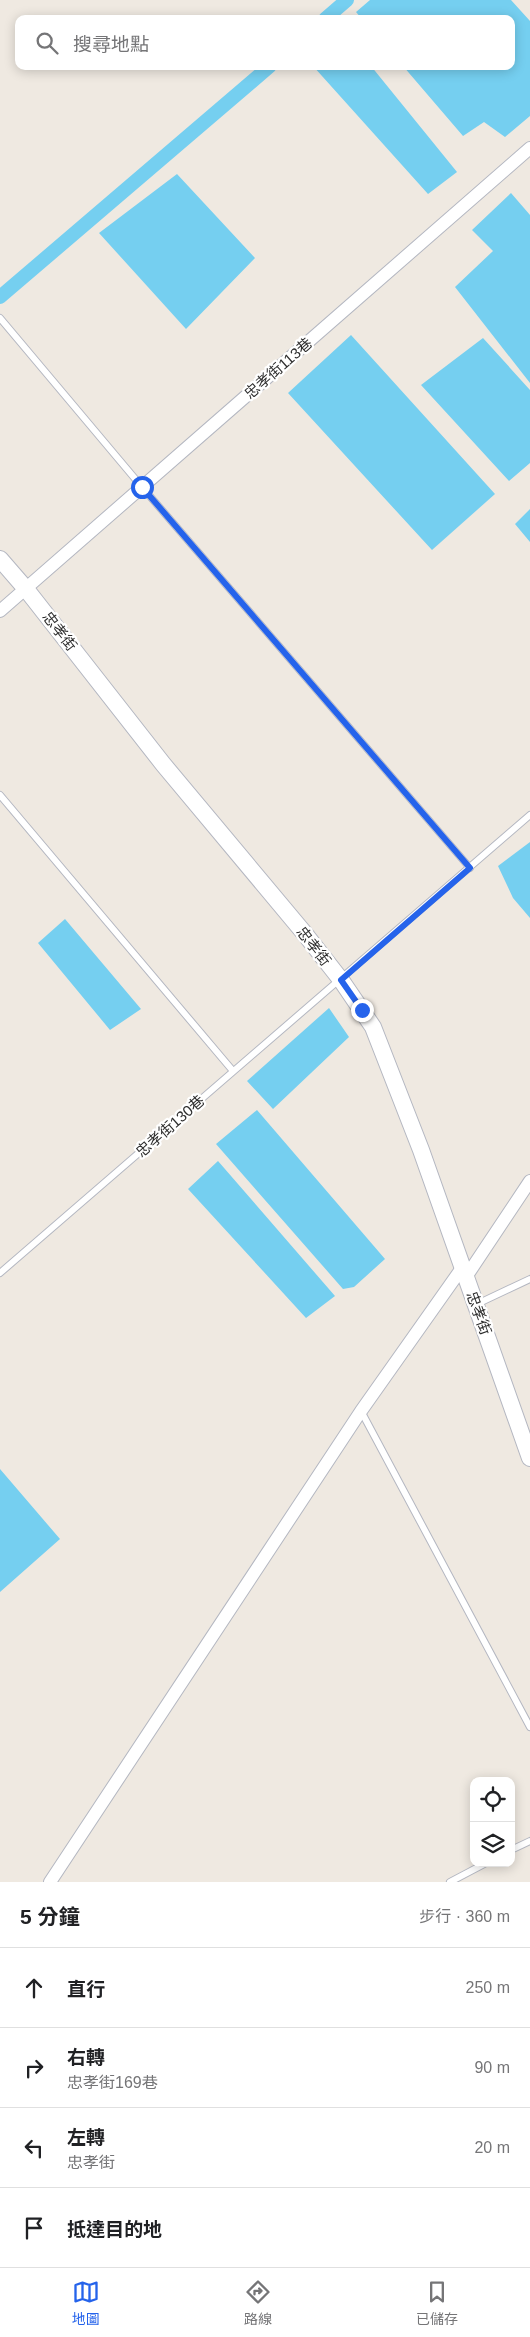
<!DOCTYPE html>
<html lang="zh-TW">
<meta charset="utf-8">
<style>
body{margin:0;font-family:Arial,"Noto Sans TC",sans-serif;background:#f6f6f6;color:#202124}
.controls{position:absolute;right:15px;bottom:15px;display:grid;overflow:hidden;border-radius:10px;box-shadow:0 2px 12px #0003}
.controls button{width:45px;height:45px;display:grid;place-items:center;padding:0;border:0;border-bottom:1px solid #e0e0e0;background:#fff;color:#202124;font:25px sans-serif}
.stop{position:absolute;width:15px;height:15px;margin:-11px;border:4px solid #2563eb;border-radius:50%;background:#fff}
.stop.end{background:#2563eb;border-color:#fff;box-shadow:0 1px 5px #0008}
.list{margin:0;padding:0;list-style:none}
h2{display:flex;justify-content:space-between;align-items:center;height:65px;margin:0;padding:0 20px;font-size:21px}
h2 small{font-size:16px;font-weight:400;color:#757577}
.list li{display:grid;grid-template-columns:32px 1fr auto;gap:15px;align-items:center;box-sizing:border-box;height:80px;padding:0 20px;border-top:1px solid #e0e0e0}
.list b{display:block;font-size:19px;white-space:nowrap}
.list p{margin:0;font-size:16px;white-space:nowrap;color:#757577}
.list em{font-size:16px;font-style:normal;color:#757577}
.icon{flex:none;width:28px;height:28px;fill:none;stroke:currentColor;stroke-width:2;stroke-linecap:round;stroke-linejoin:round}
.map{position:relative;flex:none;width:530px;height:1882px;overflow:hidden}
.search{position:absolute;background:#fff;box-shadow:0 2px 12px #0003;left:15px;right:15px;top:15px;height:55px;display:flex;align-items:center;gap:12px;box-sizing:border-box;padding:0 18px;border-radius:10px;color:#757577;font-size:19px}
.sheet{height:385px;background:#fff}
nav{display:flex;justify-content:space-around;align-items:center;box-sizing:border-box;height:70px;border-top:1px solid #e0e0e0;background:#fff;font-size:14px;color:#757577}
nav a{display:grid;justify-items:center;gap:2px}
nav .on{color:#2563eb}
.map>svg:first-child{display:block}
.water{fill:#75cff0}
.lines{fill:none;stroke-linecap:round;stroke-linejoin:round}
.canal{stroke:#75cff0;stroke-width:14}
.service-casing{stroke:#b4b7c1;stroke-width:8}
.minor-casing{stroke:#b4b7c1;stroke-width:14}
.tertiary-casing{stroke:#b4b7c1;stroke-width:18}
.service{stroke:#fff;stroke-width:6}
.minor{stroke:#fff;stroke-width:12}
.tertiary{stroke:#fff;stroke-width:16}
.route{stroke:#2563eb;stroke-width:6}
.labels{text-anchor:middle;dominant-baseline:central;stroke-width:4.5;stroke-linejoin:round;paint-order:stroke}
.street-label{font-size:15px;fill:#2e2e2e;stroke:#fff}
</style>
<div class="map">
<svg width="530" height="1882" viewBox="0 0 530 1882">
<rect width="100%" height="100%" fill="#efe9e1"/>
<path class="water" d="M370 0H511L530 21V116L505 137 484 122 463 136 403 66H511V19H362L356 12Z
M313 66H371L457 172 428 194Z
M177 174 255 258 186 329 99 233Z
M511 193 530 215V383L455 287 493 251 472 230Z
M351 335 495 494 432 550 288 393Z
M483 338 530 390V463L509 481 421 385Z
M530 509V542L515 524Z
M530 842V918L513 898 498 866Z
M65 919 141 1009 110 1030 38 943Z
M329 1008 349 1037 273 1109 247 1081Z
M257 1110 385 1259 354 1287 343 1289 216 1144Z
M218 1161 335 1296 306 1318 188 1189Z
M0 1469 60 1539 0 1592Z"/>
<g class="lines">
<path class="canal" d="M325 19 347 0
M0 297 270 66"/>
<defs>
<path id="service" d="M0 318 142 487 470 868
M0 795 233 1071
M0 1273 530 815
M477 1304 530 1279
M361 1411 530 1727
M511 1850 530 1841
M450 1882 486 1863"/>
<path id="minor" d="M0 611 530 148
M466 1277 530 1181
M50 1882 361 1411 462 1268"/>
<path id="tertiary" d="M0 559 26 589 163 764 305 934 341 980 373 1027 421 1150 530 1458"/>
</defs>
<use href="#service" class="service-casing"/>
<use href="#minor" class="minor-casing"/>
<use href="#tertiary" class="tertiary-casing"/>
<use href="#service" class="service"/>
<use href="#minor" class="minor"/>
<use href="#tertiary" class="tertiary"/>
</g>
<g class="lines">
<path class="route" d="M142 487 470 868 341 980 362 1010"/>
</g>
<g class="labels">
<g class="street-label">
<text transform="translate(278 368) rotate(-41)">忠孝街113巷</text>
<text transform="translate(60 631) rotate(52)">忠孝街</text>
<text transform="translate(314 946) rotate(52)">忠孝街</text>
<text transform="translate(170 1126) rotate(-41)">忠孝街130巷</text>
<text transform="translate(479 1313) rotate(70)">忠孝街</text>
</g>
</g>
</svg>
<div class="controls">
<button><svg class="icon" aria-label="locate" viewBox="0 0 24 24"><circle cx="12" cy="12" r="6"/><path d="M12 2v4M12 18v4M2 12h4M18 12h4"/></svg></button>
<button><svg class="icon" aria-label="layers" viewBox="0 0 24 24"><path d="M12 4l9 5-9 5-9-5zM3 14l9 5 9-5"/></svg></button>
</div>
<div class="stop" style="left:142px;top:487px"></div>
<div class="stop end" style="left:362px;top:1010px"></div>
<div class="search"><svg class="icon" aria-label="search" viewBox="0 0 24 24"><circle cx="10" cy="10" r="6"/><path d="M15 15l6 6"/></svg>搜尋地點</div>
</div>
<section class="sheet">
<h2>5 分鐘<small>步行 · 360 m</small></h2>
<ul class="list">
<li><svg class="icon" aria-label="ahead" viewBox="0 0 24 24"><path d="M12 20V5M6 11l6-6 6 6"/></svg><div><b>直行</b></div><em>250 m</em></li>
<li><svg class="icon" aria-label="right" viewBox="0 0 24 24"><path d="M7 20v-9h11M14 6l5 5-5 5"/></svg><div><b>右轉</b><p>忠孝街169巷</p></div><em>90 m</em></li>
<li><svg class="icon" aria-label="left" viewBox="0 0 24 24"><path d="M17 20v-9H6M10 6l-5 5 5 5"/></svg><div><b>左轉</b><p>忠孝街</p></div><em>20 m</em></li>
<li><svg class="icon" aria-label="arrive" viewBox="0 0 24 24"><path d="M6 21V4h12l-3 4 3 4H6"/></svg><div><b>抵達目的地</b></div></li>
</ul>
</section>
<nav>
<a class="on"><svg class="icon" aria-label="map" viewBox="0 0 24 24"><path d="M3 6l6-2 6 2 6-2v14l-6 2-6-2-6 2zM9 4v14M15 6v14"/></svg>地圖</a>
<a><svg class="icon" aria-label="directions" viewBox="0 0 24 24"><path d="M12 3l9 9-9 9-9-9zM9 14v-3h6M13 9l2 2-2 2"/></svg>路線</a>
<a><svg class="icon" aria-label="saved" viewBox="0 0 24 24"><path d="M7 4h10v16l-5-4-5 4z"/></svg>已儲存</a>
</nav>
